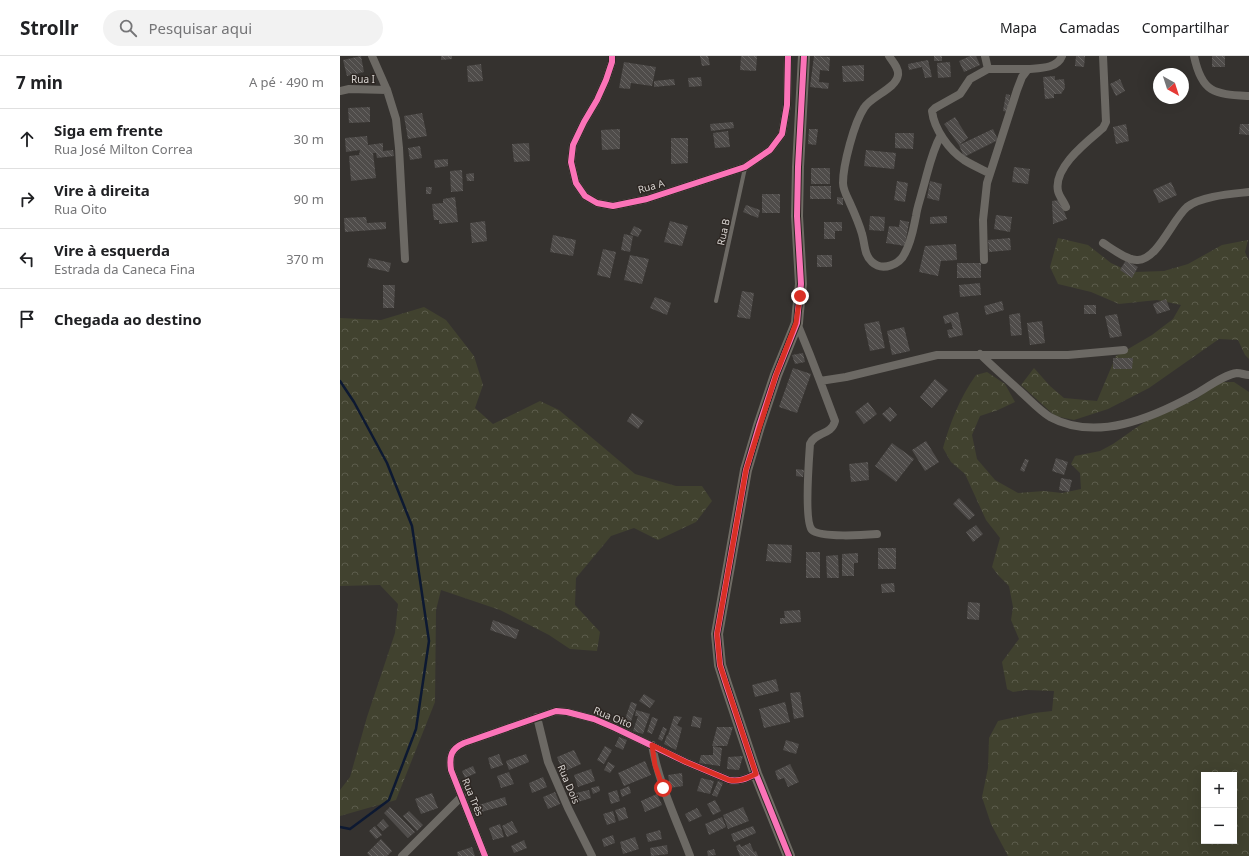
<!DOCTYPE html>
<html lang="pt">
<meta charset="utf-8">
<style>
body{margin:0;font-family:"Noto Sans",sans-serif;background:#f2f2f2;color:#202124}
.controls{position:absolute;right:12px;bottom:12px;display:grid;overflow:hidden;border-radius:0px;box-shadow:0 4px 16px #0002}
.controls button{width:36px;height:36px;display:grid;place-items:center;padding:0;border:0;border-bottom:1px solid #e0e0e0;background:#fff;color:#202124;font:20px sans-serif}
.compass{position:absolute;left:813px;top:12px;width:36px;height:36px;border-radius:50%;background:#fff;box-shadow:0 4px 16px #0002;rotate:141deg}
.stop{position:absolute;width:12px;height:12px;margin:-9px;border:3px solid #d93025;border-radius:50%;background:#fff}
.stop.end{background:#d93025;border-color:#fff;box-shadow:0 1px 4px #0008}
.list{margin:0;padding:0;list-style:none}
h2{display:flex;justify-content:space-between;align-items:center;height:52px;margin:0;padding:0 16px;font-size:17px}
h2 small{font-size:13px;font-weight:400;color:#757577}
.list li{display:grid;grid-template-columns:26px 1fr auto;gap:12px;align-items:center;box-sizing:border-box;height:60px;padding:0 16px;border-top:1px solid #e0e0e0}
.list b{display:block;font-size:15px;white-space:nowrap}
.list p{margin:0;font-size:13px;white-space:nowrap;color:#757577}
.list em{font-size:13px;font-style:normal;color:#757577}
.icon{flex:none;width:22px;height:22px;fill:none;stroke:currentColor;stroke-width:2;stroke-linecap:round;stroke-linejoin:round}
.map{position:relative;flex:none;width:909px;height:800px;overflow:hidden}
header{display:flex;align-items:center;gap:24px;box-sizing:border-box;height:56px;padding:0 20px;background:#fff;border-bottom:1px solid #e0e0e0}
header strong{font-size:19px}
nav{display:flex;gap:22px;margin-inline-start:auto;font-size:14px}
.search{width:280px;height:36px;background:#f2f2f2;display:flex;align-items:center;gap:10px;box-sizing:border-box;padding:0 14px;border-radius:22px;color:#757577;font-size:15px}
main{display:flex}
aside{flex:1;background:#fff}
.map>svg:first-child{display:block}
.forest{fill:url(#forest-crowns);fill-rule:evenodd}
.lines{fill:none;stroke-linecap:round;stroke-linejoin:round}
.stream{stroke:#0d1932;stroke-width:2.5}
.building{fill:url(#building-back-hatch)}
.lane{stroke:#6c6964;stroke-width:4}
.street{stroke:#6c6964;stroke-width:8}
.secondary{stroke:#6f6c65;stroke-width:12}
.cycleway-casing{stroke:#2d2723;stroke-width:8}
.cycleway{stroke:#fb73b8;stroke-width:6}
.route{stroke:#d93025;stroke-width:5}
.labels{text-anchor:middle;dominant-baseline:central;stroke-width:3;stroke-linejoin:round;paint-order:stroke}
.street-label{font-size:10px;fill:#d7d3d0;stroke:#2d2723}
</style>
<header>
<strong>Strollr</strong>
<div class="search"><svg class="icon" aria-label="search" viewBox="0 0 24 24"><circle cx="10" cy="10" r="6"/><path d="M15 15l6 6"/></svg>Pesquisar aqui</div>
<nav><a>Mapa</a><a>Camadas</a><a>Compartilhar</a></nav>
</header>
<main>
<aside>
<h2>7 min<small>A pé · 490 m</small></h2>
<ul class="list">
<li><svg class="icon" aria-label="ahead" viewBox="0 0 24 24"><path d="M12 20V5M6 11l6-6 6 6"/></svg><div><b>Siga em frente</b><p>Rua José Milton Correa</p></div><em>30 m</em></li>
<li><svg class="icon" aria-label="right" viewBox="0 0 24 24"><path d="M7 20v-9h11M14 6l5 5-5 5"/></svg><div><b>Vire à direita</b><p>Rua Oito</p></div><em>90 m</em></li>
<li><svg class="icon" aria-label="left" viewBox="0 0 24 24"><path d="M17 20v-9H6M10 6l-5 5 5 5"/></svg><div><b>Vire à esquerda</b><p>Estrada da Caneca Fina</p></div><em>370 m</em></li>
<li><svg class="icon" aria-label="arrive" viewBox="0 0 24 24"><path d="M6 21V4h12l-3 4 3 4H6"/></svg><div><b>Chegada ao destino</b></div></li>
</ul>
</aside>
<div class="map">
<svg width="909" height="800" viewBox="0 0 909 800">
<defs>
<pattern id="forest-crowns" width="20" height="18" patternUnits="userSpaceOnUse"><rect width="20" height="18" fill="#41422f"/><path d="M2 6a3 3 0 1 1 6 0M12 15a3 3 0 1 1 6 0" fill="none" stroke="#5c5c4c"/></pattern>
<pattern id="building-back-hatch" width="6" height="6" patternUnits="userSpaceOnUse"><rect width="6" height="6" fill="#4f4c4a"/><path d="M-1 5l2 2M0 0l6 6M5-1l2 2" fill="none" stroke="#686563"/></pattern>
</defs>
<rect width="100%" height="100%" fill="#35322f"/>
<path class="forest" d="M718 182 748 189 771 207 788 215 794 216 824 215 848 208 882 189 908 184 905 196 909 205V303L905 299 898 284 879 283 809 332 768 353 734 364 715 360 681 329 694 312 710 330 724 342 757 345 776 300 812 279 833 263 841 249 817 244 779 248 751 236 718 228 710 211Z
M84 251 106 264 134 300 143 329 135 352 153 368 200 345 219 354 295 418 336 430H362L372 445 356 466 318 484 294 472 271 480 236 522 235 549 260 576 257 595 230 593 209 579 160 554 101 534 96 554 95 646 56 744 0 760V734L10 721 27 661 55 577 58 548 40 529 0 530V262L41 264Z
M647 316 665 328 675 346 658 354 640 360 632 379 637 403 655 424 678 437 704 435 722 437 741 433 740 417 731 408 735 400 760 395 773 388 813 360 855 344 878 326H894L909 336V800H668L651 768 642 741 648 712 649 682 658 665 694 657 712 655 714 635 686 634 673 636 667 633 662 606 679 583 671 564 673 551 669 530 658 519 652 511 660 482 646 464 625 418 611 406 603 392C610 367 620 341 636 319ZM864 719H894V785H864Z"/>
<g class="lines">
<path class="stream" d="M0 325 14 346 47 407 72 470 89 585 76 673 49 744 10 773 0 771"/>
</g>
<path class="building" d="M21 0 24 16 7 20 3 4Z
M101 0H112V3L101 4Z
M360 0H368L370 9 362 10Z
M401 0H417L416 15 400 14Z
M474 0 490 1 489 15 480 14 479 26 489 27 488 33 470 31Z
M594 0H602V5H594Z
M630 0H636L640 9 624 16 619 5Z
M736 0H745L744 11 735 10Z
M872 0H885V11H872Z
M588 4 592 21 585 22 582 11 569 14 568 8Z
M284 6 316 11 312 30 291 27 290 33 279 32Z
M610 6 611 21 598 22 597 7Z
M141 8 143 25 128 26 127 10Z
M524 9V25L503 26 502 10Z
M715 20V24L724 23 725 32 721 38H714V42L705 43 703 21Z
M361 21 362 30 349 31 348 22Z
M334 23 335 29 314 31V25Z
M780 23 785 35 776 40 770 28Z
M666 38 670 39 668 56 663 55Z
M30 51V66L9 67 8 52Z
M82 57 87 80 68 83 64 60Z
M615 61 628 82 619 89 604 68Z
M393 66 394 72 371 75 370 68Z
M786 68 789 85 776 88 773 71Z
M900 68H909V79L899 78Z
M280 73V93L262 94 261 74Z
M469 73H478L476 89 468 88Z
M653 73 658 84 624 101 619 89Z
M388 75 390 91 375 92 373 77Z
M555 77H574L573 93 555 92Z
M27 80 28 89 43 87V95L53 94 54 100 37 102 36 97H33L36 122 11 125 9 100 19 99 20 94 6 96 5 82Z
M331 82H348V107L331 108Z
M189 87 190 105 174 106 172 88Z
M80 90 82 102 70 104 68 92Z
M526 94 556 97 554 113 524 110Z
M108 103V110L95 112 94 104Z
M674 111 690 113 688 128 672 126Z
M471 112H490V128H471Z
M122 114 123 135 111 136 110 115Z
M134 117V125H127L126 118Z
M557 125 568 127 565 146 554 144Z
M590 125 602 128 599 145 587 142Z
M831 126 837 139 819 147 813 134Z
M470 130H491V143H470Z
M86 131H92L91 138H86Z
M422 138H440V157H422Z
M115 141 118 166 99 168V164H94L92 148 103 147V143Z
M497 141 503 142V149L497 148Z
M720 144 727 163 713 168 712 145Z
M406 149 420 154 418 162 403 156Z
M656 159 672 161 670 176 654 173Z
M530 160 545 161 544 175 529 174Z
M607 160V167L590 168V161Z
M26 161 27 167 46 166V173L5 176 4 162Z
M560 164 569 166 565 190 546 187 549 170 559 171Z
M145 165 147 185 132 187 130 167Z
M330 165 348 170 342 190 324 186Z
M484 166H502V175H495V183H484Z
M294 170 302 174 298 181 290 178Z
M284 178 293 180 290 196 281 194Z
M213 179 236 184 233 200 210 196Z
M670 182 671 194 649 196 648 184Z
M616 188 617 204 601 205 598 220 579 216 585 190Z
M263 193 276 196 270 222 257 219Z
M290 199 309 203 302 228 284 224Z
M477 199H492V211H477Z
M29 202 51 207 49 216 27 211Z
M786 204 798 211 792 222 780 214Z
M617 207H641V222H617Z
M640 227 641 239 620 241 619 229Z
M43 229H55L54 252H43Z
M402 235 414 237 410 263 397 261Z
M315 241 331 247 327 259 310 252Z
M826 243 830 254 817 258 813 248Z
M662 245 664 254 646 259 644 250Z
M744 249H756V258H744Z
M618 256 623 279 609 282 607 274 613 273 611 266 605 268 603 260Z
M680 257 682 279 671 280 669 259Z
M777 258 782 280 770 282 765 260Z
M539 265 545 292 530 295 524 268Z
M702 265 705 287 690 289 687 267Z
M564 271 570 295 552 299 547 275Z
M463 297 465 306 455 308 452 299Z
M773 302H793L792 313H773Z
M453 312 471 318 457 357 439 351Z
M595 323 608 334 592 352 580 341Z
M528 346 537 358 524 368 515 356Z
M550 351 557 359 550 366 542 358Z
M292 357 304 365 298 373 287 365Z
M586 385 599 406 585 415 572 394Z
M552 387 574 403 556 426 535 410Z
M716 402 728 406 724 419 712 415Z
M685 403 689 404 684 416 680 414Z
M528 406 529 424 511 426 509 408Z
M456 413 464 414 463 421 456 420Z
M721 422 732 424 729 436 719 434Z
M619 442 635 459 629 464 613 448Z
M636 469 643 478 633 486 626 476Z
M428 488 452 489 451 507 426 505Z
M538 492H556V513H538Z
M466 496H480V522H466Z
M518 497V507H514V520H502V498Z
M498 499 499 522H487L486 500Z
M554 527 555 536 542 537 541 528Z
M628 546 640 547 639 564 627 563Z
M460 554 461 566 440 568V562H445L444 555Z
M153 564 179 574 176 583 150 574Z
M436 623 439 635 415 641 412 629Z
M460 636 464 661 454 663 450 637Z
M304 638 315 645 310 652 299 645Z
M291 646 297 648 289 671 283 669Z
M445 646 450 666 424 672 419 653Z
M296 654 310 658 303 678 293 675 298 660H295Z
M334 660 342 661 337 669 342 672 336 694 324 688 327 679 333 681 328 679Z
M353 660 362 662 360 672 351 670Z
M312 661 318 663 312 678 307 676Z
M323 671 327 673 322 685 318 683Z
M377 671H393L387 690H372Z
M279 681 287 684 283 694 275 690Z
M446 684 459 688 456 698 443 694Z
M265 690 272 694 264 708 257 704Z
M373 690 382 692 380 710 359 707 361 699H373Z
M234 694 241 708 223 716 217 701Z
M159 698 163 709 151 713 148 702Z
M186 698 189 706 169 714 166 705Z
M403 700 399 714 387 713 388 701Z
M305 705 311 719 284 730 278 717Z
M268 706 275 710 270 717 264 714Z
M450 708 459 726 448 731 444 722 438 724 435 715Z
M133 710 136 717 125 722 122 715Z
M251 713 255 725 238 731 234 719Z
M169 716 174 728 161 732 157 720Z
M342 717 343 730 330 732 328 719Z
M203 721 207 731 192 737 189 727Z
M361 722 374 725 370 738 357 735Z
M378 725 383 727 377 741 372 739Z
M259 730 260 735 253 738 251 732Z
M289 730 291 737 282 741 280 734Z
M249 734 251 742 238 746 236 737Z
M277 734 280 745 271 748 268 737Z
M215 736 220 748 208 753 203 741Z
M92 737 98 752 81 758 75 743Z
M317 738 322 749 305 756 301 745Z
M165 741 167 749 141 756 139 749Z
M375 744 381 755 373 759 367 748Z
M50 751 75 776 68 782 44 757Z
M285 751 288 762 279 765 275 754Z
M403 751 409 765 388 773 383 759Z
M357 752 362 760 349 766 345 758Z
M69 755 83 769 77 775 63 760Z
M273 755 276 766 267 769 263 758Z
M382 761 386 771 369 779 365 768Z
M43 763 49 770 43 775 37 769Z
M172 765 178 776 167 781 162 770Z
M160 768 164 781 153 784 149 772Z
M35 770 42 779 36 783 29 775Z
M413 770 416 777 394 786 391 778Z
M320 774 322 783 308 786 306 778Z
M273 779 275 787 264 791 262 783Z
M295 781 299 793 283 798 280 786Z
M41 783 52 795 47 800H30L27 797Z
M184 784 187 792 174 797 171 790Z
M410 787 414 796 416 795 418 800H400L396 790 400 788 401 791Z
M327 789 328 798 311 800 310 792Z
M132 791 135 800H118L117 796Z
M374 793 376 799 368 800 367 795Z"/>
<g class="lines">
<path class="lane" d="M376 245 405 112"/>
<path class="street" d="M32 0 47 34 56 63 59 92 65 203
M272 0V6L266 24 257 44 244 66 233 89 231 106 236 127 245 140 257 147 273 150 307 143 405 111 430 94 442 78 447 49 448 0
M549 0C552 5 559 12 558 19 556 33 531 40 524 52 514 67 503 109 503 127 503 133 506 139 509 145 514 156 519 167 522 178 525 188 524 199 532 206 543 216 560 208 565 197 572 184 573 174 576 160 577 152 580 144 582 136 588 116 591 97 601 79
M645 0 648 13H688
M854 0C862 38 875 38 909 40
M648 13 630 23 620 38 595 52 592 55C594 73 609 94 624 104 632 109 641 113 649 117
M0 35 9 33 47 34
M726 151C724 146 719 140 718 135 713 111 748 85 763 72L766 66 763 0
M763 187C771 192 788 205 798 204 818 203 832 164 847 151 861 140 891 138 909 136
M644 204 643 164 647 127 677 34 682 21 688 13C699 12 717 13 722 0
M457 267 470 299 480 325 506 321 597 299H728L784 294
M640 298C653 311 667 323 680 335 690 344 699 354 710 361 756 386 812 362 854 339 865 333 885 318 897 317 901 317 905 319 909 319
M480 325 495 365C491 380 476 375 470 388 469 402 464 466 472 474 480 482 525 479 537 478
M197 661 208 706 228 752 252 800
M312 689C319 728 336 763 350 800
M62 800 122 740
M145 800 111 714C109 700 111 693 124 687L216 655 227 656 254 663 275 672 346 706 389 724C400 726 407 722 416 718"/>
<path class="secondary" d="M449 800 416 718 386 628 380 609 377 578 406 414 419 370 436 319 457 267 458 255 461 228 457 160 458 111 464 0"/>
<defs>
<path id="cycleway" d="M272 0V6L266 24 257 44 244 66 233 89 231 106 236 127 245 140 257 147 273 150 307 143 405 111 430 94 442 78 447 49 448 0
M145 800 111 714C109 700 111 693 124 687L216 655 227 656 254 663 275 672 346 706 389 724C400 726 407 722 416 718
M449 800 416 718 386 628 380 609 377 578 406 414 419 370 436 319 457 267 458 255 461 228 457 160 458 111 464 0"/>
</defs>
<use href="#cycleway" class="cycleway-casing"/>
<use href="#cycleway" class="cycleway"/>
</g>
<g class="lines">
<path class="route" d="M323 732 315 709 312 689 346 706 389 724C400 726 407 722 416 718L380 609 377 578 406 414 436 319 456 267 460 240"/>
</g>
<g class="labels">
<g class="street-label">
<text x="23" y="23">Rua I</text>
<text transform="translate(311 130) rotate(-16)">Rua A</text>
<text transform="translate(383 176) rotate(-78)">Rua B</text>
<text transform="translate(273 661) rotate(22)">Rua Oito</text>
<text transform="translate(229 728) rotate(67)">Rua Dois</text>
<text transform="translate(133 741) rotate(68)">Rua Três</text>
</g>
</g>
</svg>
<div class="controls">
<button>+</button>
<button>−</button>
</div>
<svg class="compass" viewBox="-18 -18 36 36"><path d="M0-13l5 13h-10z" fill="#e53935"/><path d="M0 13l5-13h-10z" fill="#757577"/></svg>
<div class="stop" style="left:323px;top:732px"></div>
<div class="stop end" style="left:460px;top:240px"></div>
</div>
</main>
